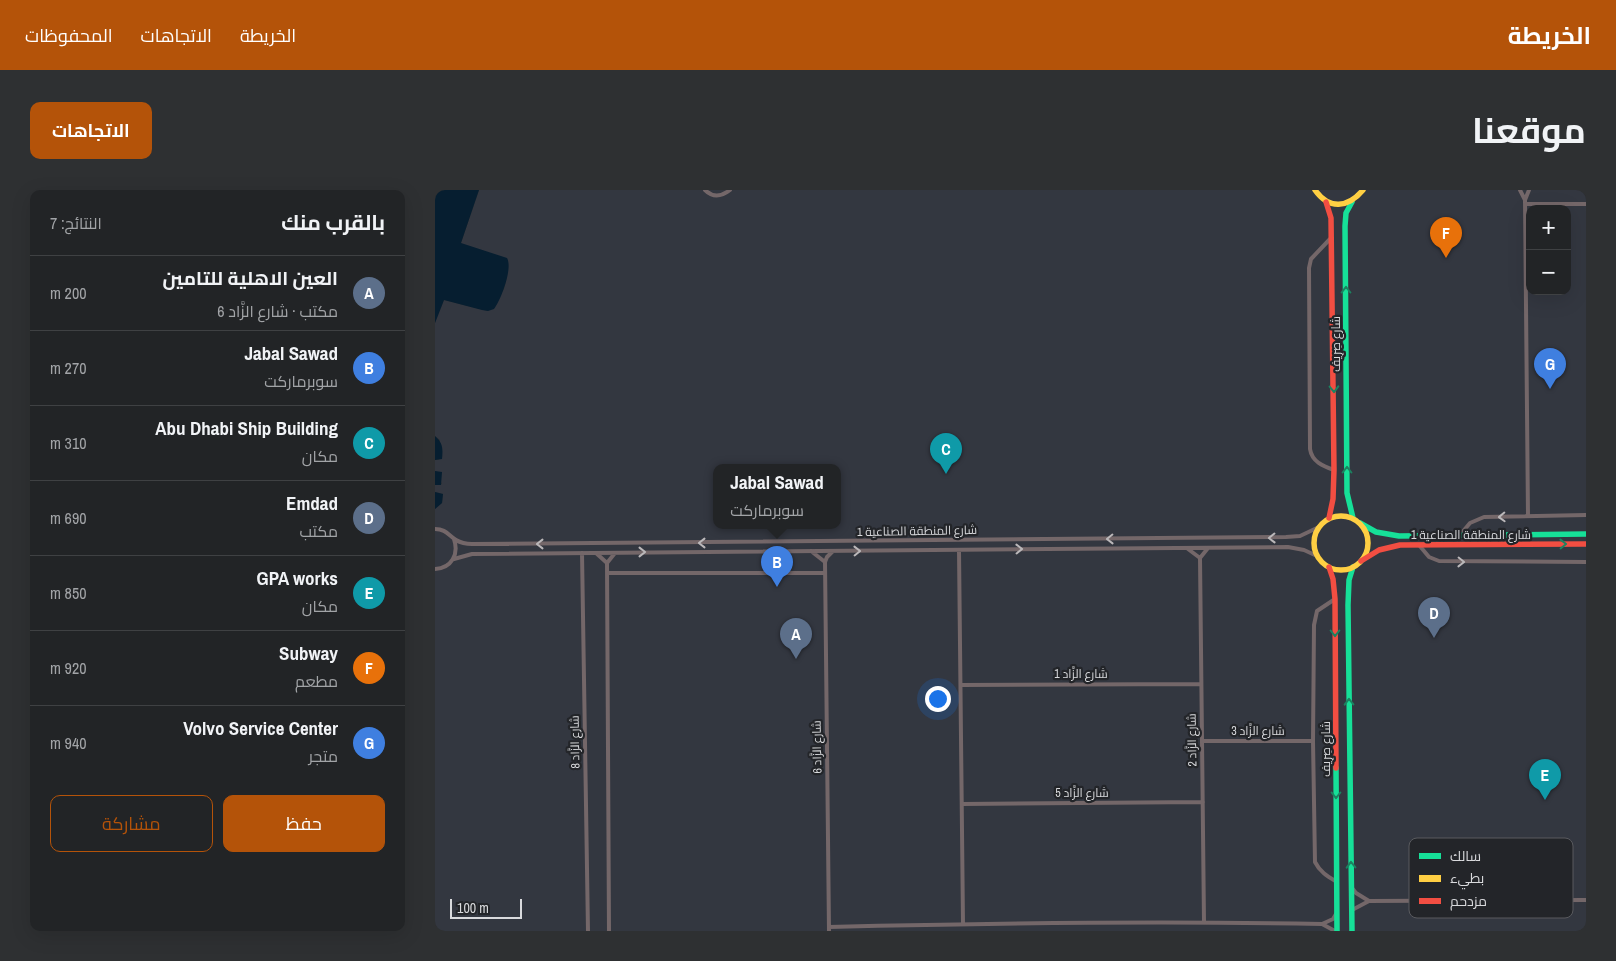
<!DOCTYPE html>
<html lang="ar">
<meta charset="utf-8">
<style>
body{margin:0;font-family:"Archivo Narrow",Cairo,sans-serif;background:#2e3032;color:#f1f3f6;direction:rtl}
.controls{position:absolute;right:15px;top:15px;display:grid;overflow:hidden;border-radius:10px;box-shadow:0 5px 20px #0002}
.controls button{width:45px;height:45px;display:grid;place-items:center;padding:0;border:0;border-bottom:1px solid #3f4143;background:#222426;color:#f1f3f6;font:25px sans-serif}
.scale{position:absolute;left:15px;bottom:12px;width:72px;box-sizing:border-box;padding-left:5px;border:2px solid #d9dadd;border-top:0;font-size:14px;line-height:18px;white-space:nowrap;color:#d9dadd;-webkit-text-stroke:4px #232529;paint-order:stroke}
.you{position:absolute;left:502px;top:508px;width:18px;height:18px;margin:-12px;border:4px solid #fff;border-radius:50%;background:#1a73e8;box-shadow:0 0 0 8px #1a73e833}
.badge{display:grid;place-items:center;width:32px;height:32px;border-radius:50%;background:#b45309;color:#fff;font-size:16px;font-weight:700}
.pin{position:absolute;translate:-50% -41px;filter:drop-shadow(0 1px 2px #0008)}
.pin::after{content:'';position:absolute;top:26px;width:18px;height:15px;background:inherit;clip-path:polygon(0 0,100% 0,50% 100%)}
.popup{position:absolute;left:278px;top:274px;width:128px;height:65px;box-sizing:border-box;display:grid;place-content:center;border-radius:10px;background:#222426;filter:drop-shadow(0 1px 4px #0005);font-size:16px;white-space:nowrap;color:#a2a4a7}
.popup b{font-size:19px;color:#f1f3f6}
.popup::after{content:'';position:absolute;left:50%;top:100%;margin-left:-10px;border:10px solid transparent;border-top-color:#222426}
.list{margin:0;padding:0;list-style:none}
h2{display:flex;justify-content:space-between;align-items:center;height:65px;margin:0;padding:0 20px;font-size:21px}
h2 small{font-size:16px;font-weight:400;color:#a2a4a7}
.list li{display:grid;grid-template-columns:32px 1fr auto;gap:15px;align-items:center;box-sizing:border-box;height:75px;padding:0 20px;border-top:1px solid #3f4143}
.list b{display:block;font-size:19px;white-space:nowrap}
.list p{margin:0;font-size:16px;white-space:nowrap;color:#a2a4a7}
.list em{font-size:16px;font-style:normal;color:#a2a4a7}
.actions{display:flex;gap:10px;padding:15px 20px}
.actions a{flex:1;padding:11px 0;border:1px solid #b45309;border-radius:10px;text-align:center;font-size:18px;color:#b45309}
.actions .main{background:#b45309;color:#fff}
.map{position:relative;flex:none;width:1151px;height:741px;overflow:hidden;direction:ltr;border-radius:10px}
header{display:flex;align-items:center;gap:30px;box-sizing:border-box;height:70px;padding:0 25px;background:#b45309;color:#fff}
header strong{font-size:24px}
nav{display:flex;gap:28px;margin-inline-start:auto;font-size:18px}
.intro{display:flex;align-items:center;justify-content:space-between;box-sizing:border-box;height:120px;padding:0 30px}
h1{margin:0;font-size:35px}
.button{padding:12px 22px;border-radius:10px;background:#b45309;color:#fff;font-size:18px;font-weight:700}
main{display:flex;gap:30px;padding:0 30px}
aside{flex:1;background:#222426;border-radius:10px;box-shadow:0 5px 20px #0002}
.map>svg:first-child{display:block}
.built{fill:#333740;fill-rule:evenodd}
.water{fill:#061e30}
.lines{fill:none;stroke-linecap:round;stroke-linejoin:round}
.street{stroke:#746769;stroke-width:4}
.fast{stroke:#16e098;stroke-width:5.5}
.slow{stroke:#ffcf43;stroke-width:5.5}
.jam{stroke:#f24e42;stroke-width:5.5}
.oneway{stroke:#1c8260}
.oneway2{stroke:#bbb8ba}
.labels{text-anchor:middle;dominant-baseline:central;stroke-width:4.5;stroke-linejoin:round;paint-order:stroke}
.street-label{font-size:12px;fill:#d9dadd;stroke:#232529}
.key{fill:#232529;stroke:#5a5b5f;stroke-width:1}
.key-label{font-size:14px;fill:#d9dadd}
</style>
<header>
<strong>الخريطة</strong>
<nav><a>الخريطة</a><a>الاتجاهات</a><a>المحفوظات</a></nav>
</header>
<div class="intro"><h1>موقعنا</h1><a class="button">الاتجاهات</a></div>
<main>
<div class="map">
<svg width="1151" height="741" viewBox="0 0 1151 741">
<rect width="100%" height="100%" fill="#2e3032"/>
<path class="built" d="M44 0H1151V741H0V319L7 313 8 304 0 302V295L7 294 0 281V270H4L5 250 0 246V133L9 110 53 121 69 99 72 87 26 53ZM1095 19H1132V101H1095ZM282 278H402V336H282Z"/>
<path class="water" d="M0 0H44L26 53 72 68C78 78 66 110 59 119L53 121 47 120 9 110 0 133Z
M0 246C8 253 8 259 7 269L0 270Z
M0 281 7 282 6 295H0Z
M0 302 8 304 7 313 0 319Z"/>
<g class="lines">
<path class="street" d="M270 0C278 8 286 7 295 0
M1085 0 1090 10 1093 326
M1090 10 1094 0
M1090 14H1151
M895 49 876 69 874 78 875 259C877 272 888 276 899 280
M0 339C11 339 13 345 21 350 26 353 32 354 37 354L851 347 865 346 884 337
M1025 345 1035 333 1049 327 1151 325
M984 355 994 367 1004 371 1151 372
M753 359 765 368
M524 360 528 734
M376 361 390 372
M147 363 153 741
M161 363 172 373
M19 369 37 364 853 357 869 360 882 366
M0 379C17 378 24 364 19 349
M172 383H390
M900 409 882 421 879 435 878 551 880 672C885 682 892 686 902 692
M526 495 766 494
M767 551H878
M527 614 768 612
M917 698 921 703 934 711
M917 720 934 711 1151 710
M769 732 765 368 773 358
M887 734 898 729 901 724
M394 737C559 733 723 731 887 734L900 741
M174 741 172 373 180 363
M394 741 390 372 392 367 398 361"/>
<path class="fast" d="M917 12 911 23 910 36 912 303 918 328
M925 333 941 342 964 346 1151 344
M901 578 902 741
M917 741 913 415 914 390 918 377"/>
<path class="slow" d="M880 0C894 20 913 18 928 0
M879 353a27 27 0 1 1 54 0a27 27 0 1 1-54 0Z"/>
<path class="jam" d="M891 12 896 28 899 280 898 309 894 328
M926 371 944 360 965 355 1151 354
M894 377 898 389 900 409 901 578"/>
</g>
<defs><path id="oneway-chevron" d="M-2-3.5L2.5 0L-2 3.5" fill="none" stroke-width="1.6" stroke-linecap="round" stroke-linejoin="round" transform="scale(1.25)"/></defs>
<g class="oneway">
<use href="#oneway-chevron" transform="translate(911 100) rotate(-90)"/>
<use href="#oneway-chevron" transform="translate(899 199) rotate(89)"/>
<use href="#oneway-chevron" transform="translate(912 280) rotate(-90)"/>
<use href="#oneway-chevron" transform="translate(1128 354) rotate(-1)"/>
<use href="#oneway-chevron" transform="translate(900 443) rotate(90)"/>
<use href="#oneway-chevron" transform="translate(914 512) rotate(-91)"/>
<use href="#oneway-chevron" transform="translate(901 605) rotate(90)"/>
<use href="#oneway-chevron" transform="translate(916 675) rotate(-91)"/>
</g>
<g class="oneway2">
<use href="#oneway-chevron" transform="translate(1067 327) rotate(178)"/>
<use href="#oneway-chevron" transform="translate(837 348) rotate(179)"/>
<use href="#oneway-chevron" transform="translate(675 349) rotate(179)"/>
<use href="#oneway-chevron" transform="translate(267 353) rotate(180)"/>
<use href="#oneway-chevron" transform="translate(105 354) rotate(180)"/>
<use href="#oneway-chevron" transform="translate(584 359) rotate(-1)"/>
<use href="#oneway-chevron" transform="translate(422 361) rotate(-1)"/>
<use href="#oneway-chevron" transform="translate(207 362)"/>
<use href="#oneway-chevron" transform="translate(1026 372) rotate(1)"/>
</g>
<g class="labels">
<g class="street-label">
<text transform="translate(901 154) rotate(-90)">شارع صِرِيف</text>
<text transform="translate(482 341) rotate(-1)">شارع المنطقة الصناعية 1</text>
<text x="1036" y="345">شارع المنطقة الصناعية 1</text>
<text x="646" y="484">شارع الزَّاد 1</text>
<text x="823" y="541">شارع الزَّاد 3</text>
<text transform="translate(757 550) rotate(-91)">شارع الزَّاد 2</text>
<text transform="translate(140 552) rotate(-91)">شارع الزَّاد 8</text>
<text transform="translate(382 557) rotate(-91)">شارع الزَّاد 6</text>
<text transform="translate(891 559) rotate(-90)">شارع صِرِيف</text>
<text x="647" y="603">شارع الزَّاد 5</text>
</g>
</g>
<rect x="974" y="648" width="164" height="80" rx="8" class="key"/>
<rect x="984" y="663" width="22" height="6" fill="#16e098"/>
<rect x="984" y="685" width="22" height="7" fill="#ffcf43"/>
<rect x="984" y="708" width="22" height="6" fill="#f24e42"/>
<g class="key-label">
<text x="1015" y="671">سالك</text>
<text x="1015" y="693">بطيء</text>
<text x="1015" y="716">مزدحم</text>
</g>
</svg>
<div class="controls">
<button>+</button>
<button>−</button>
</div>
<div class="scale">100 m</div>
<div class="you"></div>
<div class="pin badge" style="left:361px;top:469px;background:#5c6f8a">A</div>
<div class="pin badge" style="left:342px;top:397px;background:#3f7fe0">B</div>
<div class="popup"><b>Jabal Sawad</b>سوبرماركت</div>
<div class="pin badge" style="left:511px;top:284px;background:#0f9aa8">C</div>
<div class="pin badge" style="left:999px;top:448px;background:#5c6f8a">D</div>
<div class="pin badge" style="left:1110px;top:610px;background:#0f9aa8">E</div>
<div class="pin badge" style="left:1011px;top:68px;background:#e8710a">F</div>
<div class="pin badge" style="left:1115px;top:199px;background:#3f7fe0">G</div>
</div>
<aside>
<h2>بالقرب منك<small>النتائج: 7</small></h2>
<ul class="list">
<li><span class="badge" style="background:#5c6f8a">A</span><div><b>العين الاهلية للتامين</b><p>مكتب · شارع الزَّاد 6</p></div><em>200 m</em></li>
<li><span class="badge" style="background:#3f7fe0">B</span><div><b>Jabal Sawad</b><p>سوبرماركت</p></div><em>270 m</em></li>
<li><span class="badge" style="background:#0f9aa8">C</span><div><b>Abu Dhabi Ship Building</b><p>مكان</p></div><em>310 m</em></li>
<li><span class="badge" style="background:#5c6f8a">D</span><div><b>Emdad</b><p>مكتب</p></div><em>690 m</em></li>
<li><span class="badge" style="background:#0f9aa8">E</span><div><b>GPA works</b><p>مكان</p></div><em>850 m</em></li>
<li><span class="badge" style="background:#e8710a">F</span><div><b>Subway</b><p>مطعم</p></div><em>920 m</em></li>
<li><span class="badge" style="background:#3f7fe0">G</span><div><b>Volvo Service Center</b><p>متجر</p></div><em>940 m</em></li>
</ul>
<div class="actions"><a class="main">حفظ</a><a>مشاركة</a></div>
</aside>
</main>
